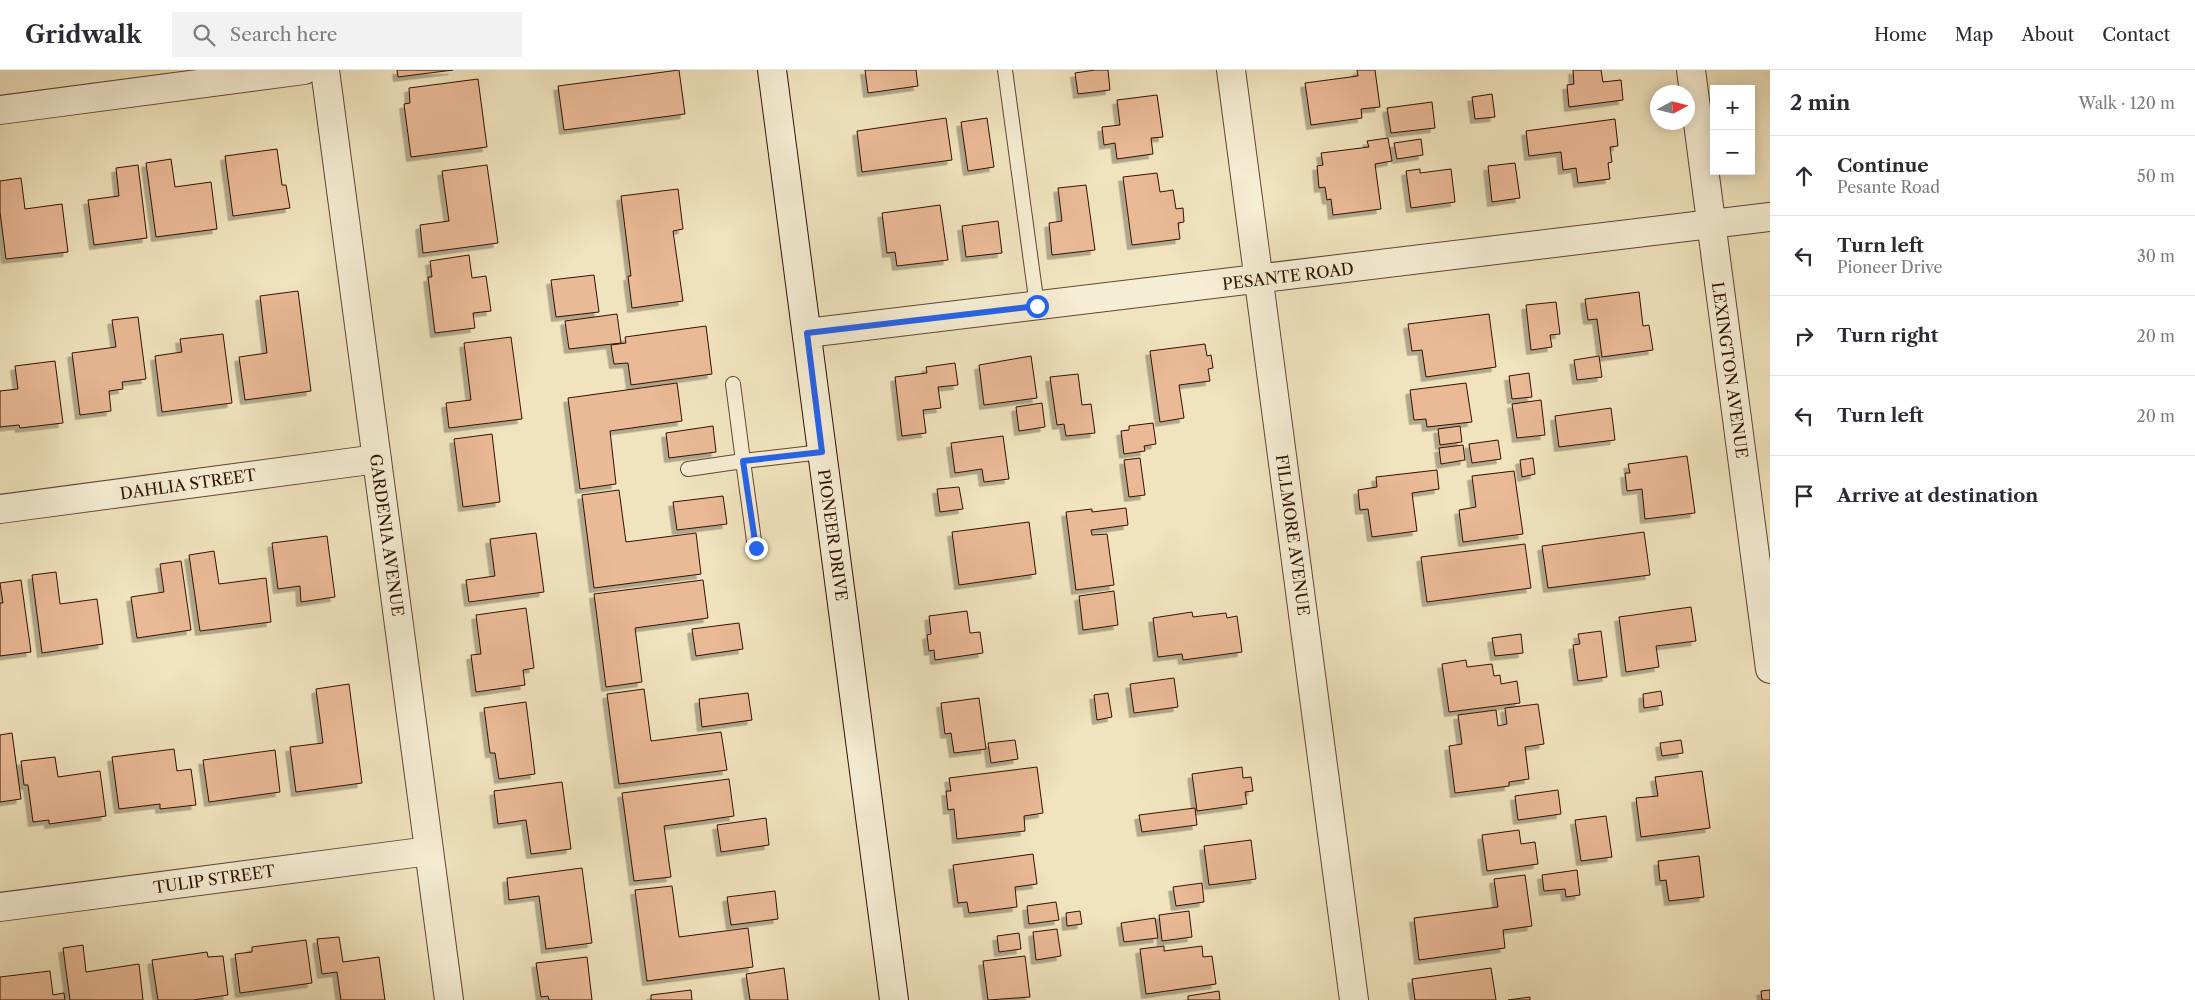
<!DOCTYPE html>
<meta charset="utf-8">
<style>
body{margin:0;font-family:"Libre Caslon Text",serif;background:#f2f2f3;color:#2b2b33}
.controls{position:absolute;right:15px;top:15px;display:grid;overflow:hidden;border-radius:0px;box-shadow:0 2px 12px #0003}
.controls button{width:45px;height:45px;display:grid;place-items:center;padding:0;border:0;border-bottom:1px solid #e1e1e2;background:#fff;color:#2b2b33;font:25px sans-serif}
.compass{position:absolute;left:1650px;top:15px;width:45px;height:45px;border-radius:50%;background:#fff;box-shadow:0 2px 12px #0003;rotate:83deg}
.stop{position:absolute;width:15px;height:15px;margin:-11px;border:4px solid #2563eb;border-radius:50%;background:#fff}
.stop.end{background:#2563eb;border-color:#fff;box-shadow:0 1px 5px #0008}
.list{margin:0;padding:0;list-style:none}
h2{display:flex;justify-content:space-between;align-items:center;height:65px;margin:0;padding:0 20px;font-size:21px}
h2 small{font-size:16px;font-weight:400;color:#7c7c81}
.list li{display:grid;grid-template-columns:32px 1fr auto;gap:15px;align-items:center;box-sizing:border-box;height:80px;padding:0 20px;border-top:1px solid #e1e1e2}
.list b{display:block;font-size:19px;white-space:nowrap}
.list p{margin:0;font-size:16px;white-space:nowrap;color:#7c7c81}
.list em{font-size:16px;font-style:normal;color:#7c7c81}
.icon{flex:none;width:28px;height:28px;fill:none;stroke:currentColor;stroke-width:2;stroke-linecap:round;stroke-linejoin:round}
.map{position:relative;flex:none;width:1770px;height:930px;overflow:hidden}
header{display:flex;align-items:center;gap:30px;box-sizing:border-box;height:70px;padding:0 25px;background:#fff;border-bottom:1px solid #e1e1e2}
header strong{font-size:24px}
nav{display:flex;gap:28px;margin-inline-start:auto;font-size:18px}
.search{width:350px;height:45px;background:#f2f2f3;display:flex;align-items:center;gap:12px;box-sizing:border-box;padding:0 18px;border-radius:0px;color:#7c7c81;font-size:19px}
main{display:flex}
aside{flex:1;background:#fff}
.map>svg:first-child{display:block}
.building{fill:#eab996;stroke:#311102;filter:url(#shadow)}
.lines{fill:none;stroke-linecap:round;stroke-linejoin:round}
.lane-casing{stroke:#614631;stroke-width:16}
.street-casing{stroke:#614631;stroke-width:30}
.secondary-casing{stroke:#311102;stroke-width:30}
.lane{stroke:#f5edd4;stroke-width:14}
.street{stroke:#f5edd4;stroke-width:28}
.secondary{stroke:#f5edd4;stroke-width:28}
.route{stroke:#2563eb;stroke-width:6}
.labels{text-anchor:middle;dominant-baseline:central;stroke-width:5;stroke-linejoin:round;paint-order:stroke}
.street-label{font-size:16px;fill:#311102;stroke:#f5edd4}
</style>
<header>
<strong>Gridwalk</strong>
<div class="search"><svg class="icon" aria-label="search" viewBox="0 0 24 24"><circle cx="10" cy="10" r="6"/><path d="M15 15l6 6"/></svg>Search here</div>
<nav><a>Home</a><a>Map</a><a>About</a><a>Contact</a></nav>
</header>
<main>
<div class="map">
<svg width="1770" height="930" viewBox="0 0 1770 930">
<defs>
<filter id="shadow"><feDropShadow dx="-4.5" dy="4.5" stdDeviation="0" flood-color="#0004"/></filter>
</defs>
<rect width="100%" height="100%" fill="#f0e3bd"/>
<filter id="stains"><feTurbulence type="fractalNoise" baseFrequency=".004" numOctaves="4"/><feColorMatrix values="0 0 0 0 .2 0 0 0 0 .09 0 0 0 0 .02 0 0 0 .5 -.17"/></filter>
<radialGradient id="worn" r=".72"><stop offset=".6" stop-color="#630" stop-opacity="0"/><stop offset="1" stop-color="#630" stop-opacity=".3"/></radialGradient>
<path class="building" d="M397 0H453L398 7Z
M679 0 685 44 564 60 558 16Z
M865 0H916L918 16 868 23Z
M1095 0H1108L1110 20 1078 24 1075 3Z
M1357 0H1375L1380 37 1361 39 1362 48 1311 55 1305 13 1358 6Z
M1573 0H1601L1603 12 1621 10 1623 30 1569 37 1567 15 1574 14Z
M478 9 487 77 411 87 404 34 410 33 409 18Z
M1492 24 1495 47 1475 49 1472 27Z
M1157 25 1163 67 1151 68 1153 84 1117 89 1115 73 1104 75 1102 57 1120 55 1117 30Z
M1432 32 1435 58 1391 63 1387 38Z
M946 48 952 90 862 102 857 61Z
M987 48 994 97 968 101 961 52Z
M1615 49 1618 76 1610 77 1612 92 1608 93 1610 109 1578 113 1576 98 1563 100 1561 82 1529 86 1526 61Z
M1388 68 1392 91 1375 94 1381 139 1333 145 1331 129 1327 130 1325 117 1319 118 1317 96 1323 95 1321 83 1369 77 1367 71Z
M1421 69 1423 85 1397 89 1394 73Z
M277 79 282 115H286L290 138 233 146 225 86Z
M171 89 175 117 211 112 217 159 156 167 146 93Z
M1515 93 1520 128 1492 132 1488 96Z
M138 95 147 168 94 175 88 130 119 126 116 98Z
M487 95 498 173 423 183 420 155 449 151 442 101Z
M1420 99V103L1451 99 1455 132 1411 138 1406 101Z
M1157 103 1160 122 1173 120 1176 139 1183 138 1184 152 1178 153 1180 169 1132 175 1123 107Z
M21 108 25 139 62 134 68 182 6 189 0 142V111Z
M1086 115 1095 180 1052 185 1049 153 1062 151 1058 118Z
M678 119 683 159 673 161 683 231 632 238 628 206H631L621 126Z
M940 135 948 190 897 196 895 182 887 183 882 143Z
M998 151 1002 183 966 187 962 156Z
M469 185 472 208 486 206 491 241 473 243 475 258 435 263 428 207H432L430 191Z
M594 205 599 242 556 247 551 210Z
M298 221 311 321 245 330 239 287 267 283 260 226Z
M1639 222 1643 256 1649 255 1653 280 1602 287 1597 249 1588 250 1585 229Z
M1556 232 1560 264 1550 265 1552 277 1531 280 1526 235Z
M617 244 621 273 569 279 565 251Z
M1489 244 1496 297 1426 307 1422 280 1412 281 1408 254Z
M138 247 146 309 122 312 123 319 109 321 111 341 80 345 72 283 116 277 112 250Z
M706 256 712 304 631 315 628 293 614 294 611 275 626 273 625 267Z
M223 264 232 333 162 342 155 286 182 282 180 269Z
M511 267 522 349 449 358 446 333 471 330 464 273Z
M1205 274 1207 286 1211 285 1213 298 1208 299 1210 311 1179 315 1184 348 1160 352 1150 281Z
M1031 286 1037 328 984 335 979 295Z
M1599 286 1602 307 1577 310 1574 290Z
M55 291 63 353 20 358 19 355 0 357V321L18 319 15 296Z
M955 293 958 315 938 317 941 338 923 340 926 363 902 366 895 307 927 303 926 297Z
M1529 303 1532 327 1512 329 1509 306Z
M1078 304 1082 335 1091 334 1095 363 1066 366 1064 354 1057 355 1050 307Z
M677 313 682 351 610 361 616 414 580 419 568 328Z
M1466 313 1472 352 1427 357 1426 349 1414 350 1410 320Z
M1541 330 1545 365 1517 368 1512 334Z
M1042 333 1045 357 1019 361 1016 337Z
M1611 338 1615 370 1559 377 1555 346Z
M1153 353 1156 374 1144 376 1145 381 1124 384 1121 361 1129 360V356Z
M713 356 716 382 669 388 666 363Z
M1460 356 1462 372 1440 375 1438 359Z
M492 364 500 432 463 437 454 369Z
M1003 366 1009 409 984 412 982 399 955 403 951 373Z
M1498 370 1501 389 1472 393 1469 374Z
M1463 375 1465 390 1441 394 1439 378Z
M1687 386 1695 443 1645 449 1642 419 1627 421 1625 403H1630L1628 394Z
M1140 388 1145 425 1129 427 1124 390Z
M1533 388 1535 404 1522 407 1520 390Z
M1437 400 1439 419 1412 423 1417 461 1372 467 1368 439 1360 440 1358 420 1377 417 1376 407Z
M1514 401 1523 464 1463 472 1459 440 1476 437 1472 406Z
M959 417 963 439 940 442 937 419Z
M619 420 626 472 696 463 701 504 594 518 582 425Z
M723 426 727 454 677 460 673 432Z
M1126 438 1128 455 1091 460 1092 465 1107 464 1114 515 1076 520 1066 442 1092 439V442Z
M1029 452 1036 504 959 515 952 462Z
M1644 462 1650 505 1548 518 1542 476Z
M536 463 544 522 469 532 466 510 495 506 490 469Z
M327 466 335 527 301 532 300 516 278 519 272 473Z
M1525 474 1531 518 1427 532 1421 487Z
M214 481 219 514 266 508 271 552 200 561 189 485Z
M181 491 191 560 137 568 131 527 164 522 160 494Z
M56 502 60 534 97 529 103 574 42 583 32 505Z
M21 510 31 582 0 586V533H3L0 513Z
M703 510 708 548 635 558 642 612 606 617 594 524Z
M1114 521 1118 555 1083 560 1079 526Z
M1691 537 1696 571 1656 576 1659 597 1626 602 1619 547Z
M526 538 534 598 523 600 525 615 476 622 471 585 481 584 476 545Z
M967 541 970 563 980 562 983 583 935 590 934 580 929 581 927 565 931 564 929 546Z
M1192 542 1193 547 1226 543 1227 548 1237 546 1242 582 1183 590 1182 584 1158 587 1153 548Z
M739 553 743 579 696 586 692 559Z
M1601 561 1607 607 1578 611 1573 575 1580 574 1578 564Z
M1521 564 1523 583 1495 586 1492 568Z
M1466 590 1467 597 1492 594 1494 606 1500 605 1501 614 1517 611 1520 633 1449 642 1442 594Z
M1174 608 1178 637 1134 643 1130 614Z
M349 614 362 713 296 722 290 677 323 673 316 619Z
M644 619 651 671 721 662 727 700 619 714 607 624Z
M1661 621 1663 635 1644 638 1643 624Z
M748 623 752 650 702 657 699 629Z
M1108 623 1112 647 1097 650 1094 625Z
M979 628 986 679 954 683 951 663 945 664 941 633Z
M526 632 535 704 499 709 495 683H490L484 638Z
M1538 634 1544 674 1525 677 1529 709 1509 712V716L1455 723 1449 676 1462 674 1458 645 1496 640 1498 656 1507 654 1505 638Z
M12 663 21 729 0 732V665Z
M1015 670 1018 689 991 693 988 673Z
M1681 670 1683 683 1662 686 1660 673Z
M174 679 177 701 191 699 196 735 160 739V734L119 739 112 687Z
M275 680 280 722 209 732 203 690Z
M55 687 58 707 100 701 106 746 49 754V750L33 752 28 715H24L21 691Z
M1037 697 1043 743 1024 746 1025 761 957 769 954 739 948 740 946 721H951L949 708Z
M1242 697 1243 708 1251 707 1253 721 1245 722 1247 734 1197 741 1192 704Z
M1702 701 1710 758 1641 767 1636 728 1658 726 1655 707Z
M729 709 734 746 664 756 671 807 634 811 622 723Z
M562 712 571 779 531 784 526 750 498 754 494 721Z
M1558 720 1561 744 1518 750 1515 726Z
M1195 738 1197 755 1142 762 1139 745Z
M1606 746 1612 787 1581 791 1575 750Z
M766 748 769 775 721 782 717 755Z
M1519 760 1521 774 1535 772 1538 794 1487 801 1482 765Z
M1251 770 1256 809 1209 815 1204 776Z
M1033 784 1037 814 1015 817 1017 837 969 843 967 832 958 833 953 795Z
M1699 786 1704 827 1669 831 1666 810 1660 811 1658 791Z
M582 798 592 873 546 879 539 826 509 830 507 808Z
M1577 800 1580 825 1566 827 1565 819 1544 821 1542 805Z
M1525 805 1532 856 1503 860 1505 878 1419 890 1414 848 1498 837 1494 809Z
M1202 813 1204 832 1176 836 1173 817Z
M672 816 679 867 748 858 753 897 647 911 635 820Z
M775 821 778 849 731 855 727 827Z
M1056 832 1059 850 1029 854 1027 836Z
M1080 841 1082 854 1067 856 1066 843Z
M1189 841 1192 867 1162 871 1159 845Z
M1155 848 1158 868 1124 872 1121 853Z
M1057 859 1061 886 1036 890 1033 862Z
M1019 863 1021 879 999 882 997 866Z
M339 867 343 892 379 887 385 930H341L337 902 322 904 317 869Z
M306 870 312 913 240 923 235 884 252 882V877Z
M83 875 86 902 139 894 143 930H70L63 878Z
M1164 876V881L1202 876 1203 887 1212 886 1216 914 1146 924 1140 879Z
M207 882 208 887 223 886 228 925 193 930H158L152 890Z
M1025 886 1030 927 988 930 983 891Z
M587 887 592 930H549L548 926 541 927 536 893Z
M784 898 788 930H750L746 904Z
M1491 898 1496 930H1415L1412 909Z
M50 901 53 925 64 923 65 930H0V907Z
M691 920 692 930H651V925Z
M1770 920V930H1762L1761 921Z
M1219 921 1220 930H1188V926Z
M1530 927V930H1508Z"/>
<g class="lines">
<defs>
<path id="lane" d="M1005 0 1037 236
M733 314 743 391 822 382
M688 399 743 391 755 478"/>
<path id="street" d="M325 0 449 930
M1231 0 1354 930
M1691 0 1770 599
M0 40 304 0
M807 263 1770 147
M0 439 377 389
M0 837 429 781"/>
<path id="secondary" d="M772 0 894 930"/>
</defs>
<use href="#lane" class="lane-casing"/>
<use href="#street" class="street-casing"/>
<use href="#secondary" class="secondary-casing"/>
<use href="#lane" class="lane"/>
<use href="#street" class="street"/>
<use href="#secondary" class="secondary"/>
</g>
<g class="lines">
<path class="route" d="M756 478 743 391 822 382 807 263 1037 236"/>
</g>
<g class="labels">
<g class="street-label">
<text transform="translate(1288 206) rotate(-7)">PESANTE ROAD</text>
<text transform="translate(1730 300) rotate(82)">LEXINGTON AVENUE</text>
<text transform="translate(188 414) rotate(-8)">DAHLIA STREET</text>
<text transform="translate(387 465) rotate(82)">GARDENIA AVENUE</text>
<text transform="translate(833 465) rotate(82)">PIONEER DRIVE</text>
<text transform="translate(1293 465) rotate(82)">FILLMORE AVENUE</text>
<text transform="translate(214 809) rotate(-8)">TULIP STREET</text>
</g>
</g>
<rect width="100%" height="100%" filter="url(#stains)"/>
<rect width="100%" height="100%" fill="url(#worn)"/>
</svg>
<div class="controls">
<button>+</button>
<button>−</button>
</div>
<svg class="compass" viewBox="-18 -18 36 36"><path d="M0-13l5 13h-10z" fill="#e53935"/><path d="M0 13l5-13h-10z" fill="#7c7c81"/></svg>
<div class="stop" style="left:1037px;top:236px"></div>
<div class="stop end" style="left:756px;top:478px"></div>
</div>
<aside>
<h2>2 min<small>Walk · 120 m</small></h2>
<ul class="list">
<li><svg class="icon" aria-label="ahead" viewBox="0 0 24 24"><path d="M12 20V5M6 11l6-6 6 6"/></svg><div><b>Continue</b><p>Pesante Road</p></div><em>50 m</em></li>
<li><svg class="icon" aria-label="left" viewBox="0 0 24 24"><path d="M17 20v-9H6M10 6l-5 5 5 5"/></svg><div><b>Turn left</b><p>Pioneer Drive</p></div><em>30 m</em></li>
<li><svg class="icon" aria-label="right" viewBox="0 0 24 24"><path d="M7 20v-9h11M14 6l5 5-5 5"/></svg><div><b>Turn right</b></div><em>20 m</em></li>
<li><svg class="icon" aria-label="left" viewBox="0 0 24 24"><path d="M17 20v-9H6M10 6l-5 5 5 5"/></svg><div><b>Turn left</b></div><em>20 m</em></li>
<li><svg class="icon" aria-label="arrive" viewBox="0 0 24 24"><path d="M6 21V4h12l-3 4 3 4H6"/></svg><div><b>Arrive at destination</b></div></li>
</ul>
</aside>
</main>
